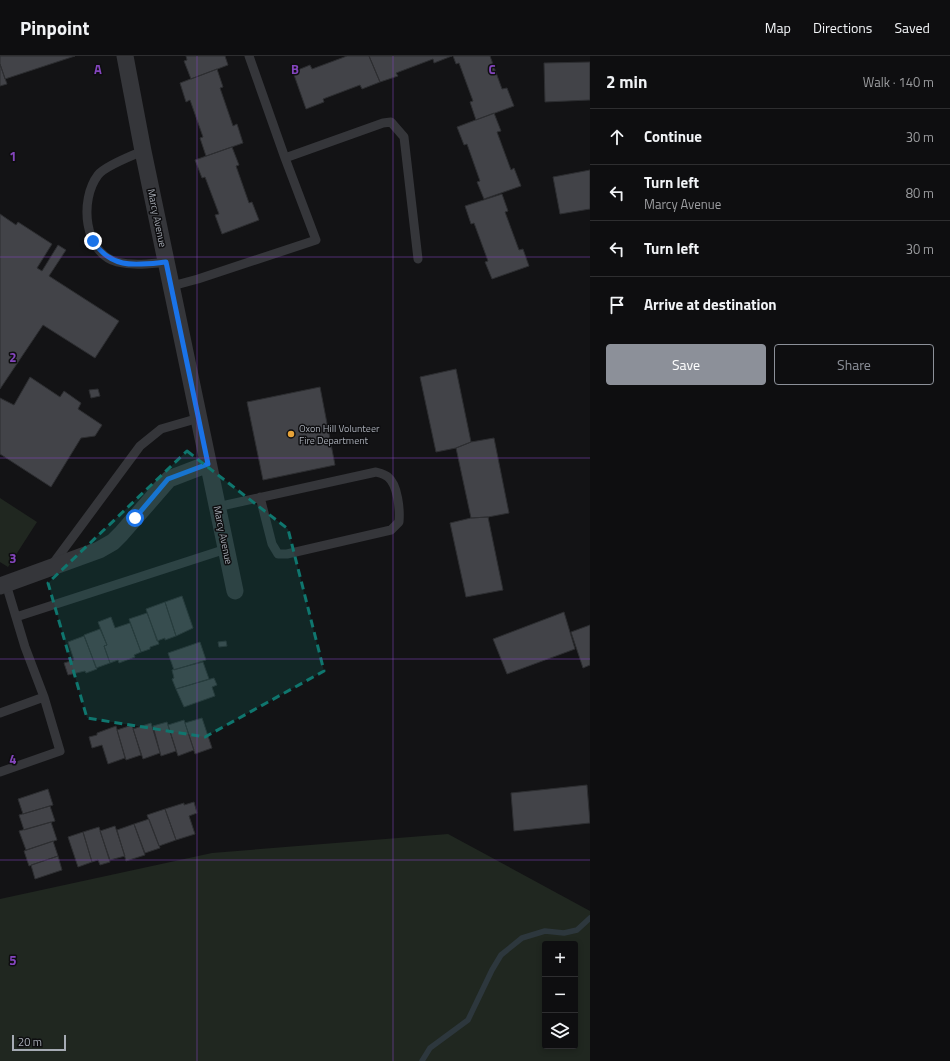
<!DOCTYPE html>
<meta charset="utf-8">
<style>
body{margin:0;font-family:"Titillium Web",sans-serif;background:#1c1c1e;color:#f1f3f6}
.controls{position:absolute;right:12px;bottom:12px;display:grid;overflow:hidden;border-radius:4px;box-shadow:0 2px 6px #0003}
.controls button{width:36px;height:36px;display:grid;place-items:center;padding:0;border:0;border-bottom:1px solid #2e2e30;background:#0e0e10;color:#f1f3f6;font:20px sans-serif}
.scale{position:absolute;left:12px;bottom:10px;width:54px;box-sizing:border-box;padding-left:4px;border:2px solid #a6abb4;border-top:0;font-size:11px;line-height:14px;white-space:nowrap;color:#a6abb4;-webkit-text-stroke:3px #0e0e10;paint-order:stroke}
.stop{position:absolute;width:12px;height:12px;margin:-9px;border:3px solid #1a73e8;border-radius:50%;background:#fff}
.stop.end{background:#1a73e8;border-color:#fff;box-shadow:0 1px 4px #0008}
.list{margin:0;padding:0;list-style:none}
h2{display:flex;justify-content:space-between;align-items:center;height:52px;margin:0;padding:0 16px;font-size:17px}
h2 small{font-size:13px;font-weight:400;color:#9b9c9f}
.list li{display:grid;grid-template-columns:26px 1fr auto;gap:12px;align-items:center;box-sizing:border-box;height:56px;padding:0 16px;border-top:1px solid #2e2e30}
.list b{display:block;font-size:15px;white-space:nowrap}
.list p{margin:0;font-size:13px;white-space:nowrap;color:#9b9c9f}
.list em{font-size:13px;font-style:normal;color:#9b9c9f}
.actions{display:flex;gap:8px;padding:12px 16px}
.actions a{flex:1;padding:9px 0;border:1px solid #8c9099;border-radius:4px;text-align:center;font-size:14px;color:#8c9099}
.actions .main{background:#8c9099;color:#fff}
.icon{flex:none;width:22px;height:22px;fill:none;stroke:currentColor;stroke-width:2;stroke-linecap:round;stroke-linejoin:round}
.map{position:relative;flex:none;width:590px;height:1005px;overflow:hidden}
header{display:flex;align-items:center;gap:24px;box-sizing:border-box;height:56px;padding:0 20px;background:#0e0e10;border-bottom:1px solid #2e2e30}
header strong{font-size:19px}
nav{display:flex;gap:22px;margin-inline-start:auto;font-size:14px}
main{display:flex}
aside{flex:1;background:#0e0e10}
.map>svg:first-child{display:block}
.green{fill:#202720;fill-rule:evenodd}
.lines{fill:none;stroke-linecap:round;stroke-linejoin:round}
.stream{stroke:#2d373d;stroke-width:5.5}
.building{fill:#424348;stroke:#2d2e31}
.lane{stroke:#35363a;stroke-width:9}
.street{stroke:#35363a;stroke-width:17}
.route{stroke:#1a73e8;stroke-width:5}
.marked{fill:#0f766e;fill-opacity:0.2;stroke:#0f766e;stroke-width:3;stroke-dasharray:8 5;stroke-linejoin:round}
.grid{fill:none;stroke:#8445bd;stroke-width:1;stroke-opacity:0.55}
.poi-dot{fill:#e7a339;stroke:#0e0e10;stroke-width:1.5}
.labels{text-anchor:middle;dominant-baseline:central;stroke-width:3;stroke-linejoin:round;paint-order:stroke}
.street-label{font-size:10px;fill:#a6abb4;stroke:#0e0e10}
.poi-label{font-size:10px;fill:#a6abb4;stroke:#0e0e10;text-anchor:start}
.grid-label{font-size:13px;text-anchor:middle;font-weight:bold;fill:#8445bd;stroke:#0e0e10;stroke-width:3;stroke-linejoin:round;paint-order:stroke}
</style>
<header>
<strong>Pinpoint</strong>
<nav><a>Map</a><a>Directions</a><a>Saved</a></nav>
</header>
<main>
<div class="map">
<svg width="590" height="1005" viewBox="0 0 590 1005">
<rect width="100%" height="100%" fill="#131315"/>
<path class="green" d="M0 442 37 466 8 511 0 506Z
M448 778 590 855V1005H0V843L212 797ZM545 888H575V990H545Z"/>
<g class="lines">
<path class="stream" d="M422 1005 430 992 468 964 492 914 501 899 522 882 545 875 564 877 577 874 590 862"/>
</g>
<path class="building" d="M0 0H75L5 23 0 8Z
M186 0H225L228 9 191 23 184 5 187 4Z
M347 0H369L380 26 362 33 360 29 323 43 324 46 306 53 293 16 310 9 312 13Z
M369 0H452L434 7 433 3 396 17 398 20 380 26Z
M453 0H490L502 33 507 32 514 50 476 64 470 46 473 45 459 7 456 8Z
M590 6V44L545 46 544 7Z
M0 8 7 28 0 30Z
M217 13 223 31 220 32 233 70 237 68 243 87 206 100 200 82 203 81 190 44 186 46 180 27Z
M494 57 501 75 497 76 511 114 514 112 521 130 484 143 477 126 480 125 467 88 464 89 457 71Z
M232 91 239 109 236 110 249 147 252 146 259 164 222 178 215 159 219 158 205 121 202 122 195 104Z
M590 114V153L560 158 553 121Z
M502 138 508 155 505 156 519 194 523 193 529 210 492 223 485 206 488 205 474 167 471 168 465 150Z
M0 158 16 169 18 166 52 188 37 212 42 215 58 189 66 194 49 220 119 265 95 302 43 269 0 333Z
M456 313 471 386 456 392 436 396 420 321Z
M30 321 60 341 64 335 81 347 78 353 102 369 95 380 81 382 51 431 0 398V342L14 349Z
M320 331 335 409 263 424 247 346Z
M98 333 100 340 91 342 89 334Z
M494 382 509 457 488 461 471 462 456 392 471 386Z
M488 461 503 534 466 541 450 467 471 462Z
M182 540 193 572 176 580 165 546Z
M165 546 176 580 165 584V582L157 585 146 553Z
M564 556 575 593 507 618 493 583Z
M147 557 159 588 150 591V593L141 596 129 563Z
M111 561 115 572 130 567 141 596 134 599 135 601 119 607 118 604 110 607 104 590 107 589 98 566Z
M590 569V609L583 612 571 576Z
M100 573 107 589 104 590 110 607 96 612 84 579Z
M84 580 97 613 86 617 85 615 68 619 64 607 74 604 68 586Z
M226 585 227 590 219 591 218 586Z
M200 586 206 604 174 614 168 597Z
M203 606 209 623 176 633 172 623 174 622 172 614Z
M214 622 217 629 212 631 215 640 184 651 176 633Z
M202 662 212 692 195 698 185 667Z
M184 664 194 694 178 700 168 669Z
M167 666 176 695 161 700 153 670Z
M151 667 160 697 143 703 133 673Z
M132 669 141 699 126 704 117 674Z
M116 670 125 702 108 708 102 689 92 692 89 681 97 679V677Z
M587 729 590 767 514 775 511 737Z
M48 733 53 749 23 758 18 743Z
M194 746 197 757 189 760 195 778 176 784 165 753 184 747V749Z
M50 750 55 765 24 774 19 759Z
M165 753 176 784 159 790 147 759Z
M149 763 160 792 145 797 134 768Z
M51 766 57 784 26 794 19 775Z
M134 768 145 799 126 805 117 774Z
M115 770 125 800 110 804 100 775Z
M99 771 110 806 100 809 98 804 92 806 83 776Z
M83 776 92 806 78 811 68 781Z
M53 785 58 800 29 810 24 795Z
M58 800 62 814 35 823 31 809Z"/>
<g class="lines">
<path class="lane" d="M143 95C133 99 104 111 98 119 79 144 84 197 117 206 133 210 150 208 166 206
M285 102 383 67 391 66 404 81 418 203
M172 230 198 223 316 184 285 102 249 0
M217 451 376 416C380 417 385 418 388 421 398 429 400 454 399 466L391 474 287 498H278L272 488 260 441
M52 509 140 390 161 373 199 362
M6 528 25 591 44 641
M16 561 226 493
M0 657 44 641 60 695 0 716"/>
<path class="street" d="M125 0 143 95 235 535
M0 530 99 494 113 486 121 478 169 423 208 408"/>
</g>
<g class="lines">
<path class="route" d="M93 185C112 214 136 209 166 206L208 408 168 423 135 462"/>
</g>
<path class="marked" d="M187 395 288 473 324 615 205 681 87 662 48 527Z"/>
<path class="grid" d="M197 0V1005M393 0V1005M0 201H590M0 402H590M0 603H590M0 804H590"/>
<circle class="poi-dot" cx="291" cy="378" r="4"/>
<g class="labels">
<g class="street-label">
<text transform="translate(157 162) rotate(78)">Marcy Avenue</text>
<text transform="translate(223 479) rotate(78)">Marcy Avenue</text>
</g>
<g class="poi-label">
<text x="299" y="372">Oxon Hill Volunteer<tspan x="299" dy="12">Fire Department</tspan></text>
</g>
</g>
<g class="grid-label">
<text x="98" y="18">A</text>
<text x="295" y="18">B</text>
<text x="492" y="18">C</text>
<text x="13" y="105">1</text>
<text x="13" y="306">2</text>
<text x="13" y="507">3</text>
<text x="13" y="708">4</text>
<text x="13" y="909">5</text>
</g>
</svg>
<div class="controls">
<button>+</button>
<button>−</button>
<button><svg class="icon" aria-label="layers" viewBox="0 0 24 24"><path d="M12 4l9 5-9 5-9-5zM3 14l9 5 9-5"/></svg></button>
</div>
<div class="scale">20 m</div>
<div class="stop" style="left:135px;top:462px"></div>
<div class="stop end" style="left:93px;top:185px"></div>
</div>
<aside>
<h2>2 min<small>Walk · 140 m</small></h2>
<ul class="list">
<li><svg class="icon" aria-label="ahead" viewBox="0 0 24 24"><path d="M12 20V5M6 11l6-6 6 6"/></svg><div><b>Continue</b></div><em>30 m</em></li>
<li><svg class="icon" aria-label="left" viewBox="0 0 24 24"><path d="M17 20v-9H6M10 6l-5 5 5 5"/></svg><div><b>Turn left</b><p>Marcy Avenue</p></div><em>80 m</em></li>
<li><svg class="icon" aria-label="left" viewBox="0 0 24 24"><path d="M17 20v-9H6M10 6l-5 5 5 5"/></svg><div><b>Turn left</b></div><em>30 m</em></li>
<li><svg class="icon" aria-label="arrive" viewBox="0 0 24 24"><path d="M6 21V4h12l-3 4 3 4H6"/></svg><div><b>Arrive at destination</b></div></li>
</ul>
<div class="actions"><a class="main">Save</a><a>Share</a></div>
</aside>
</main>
